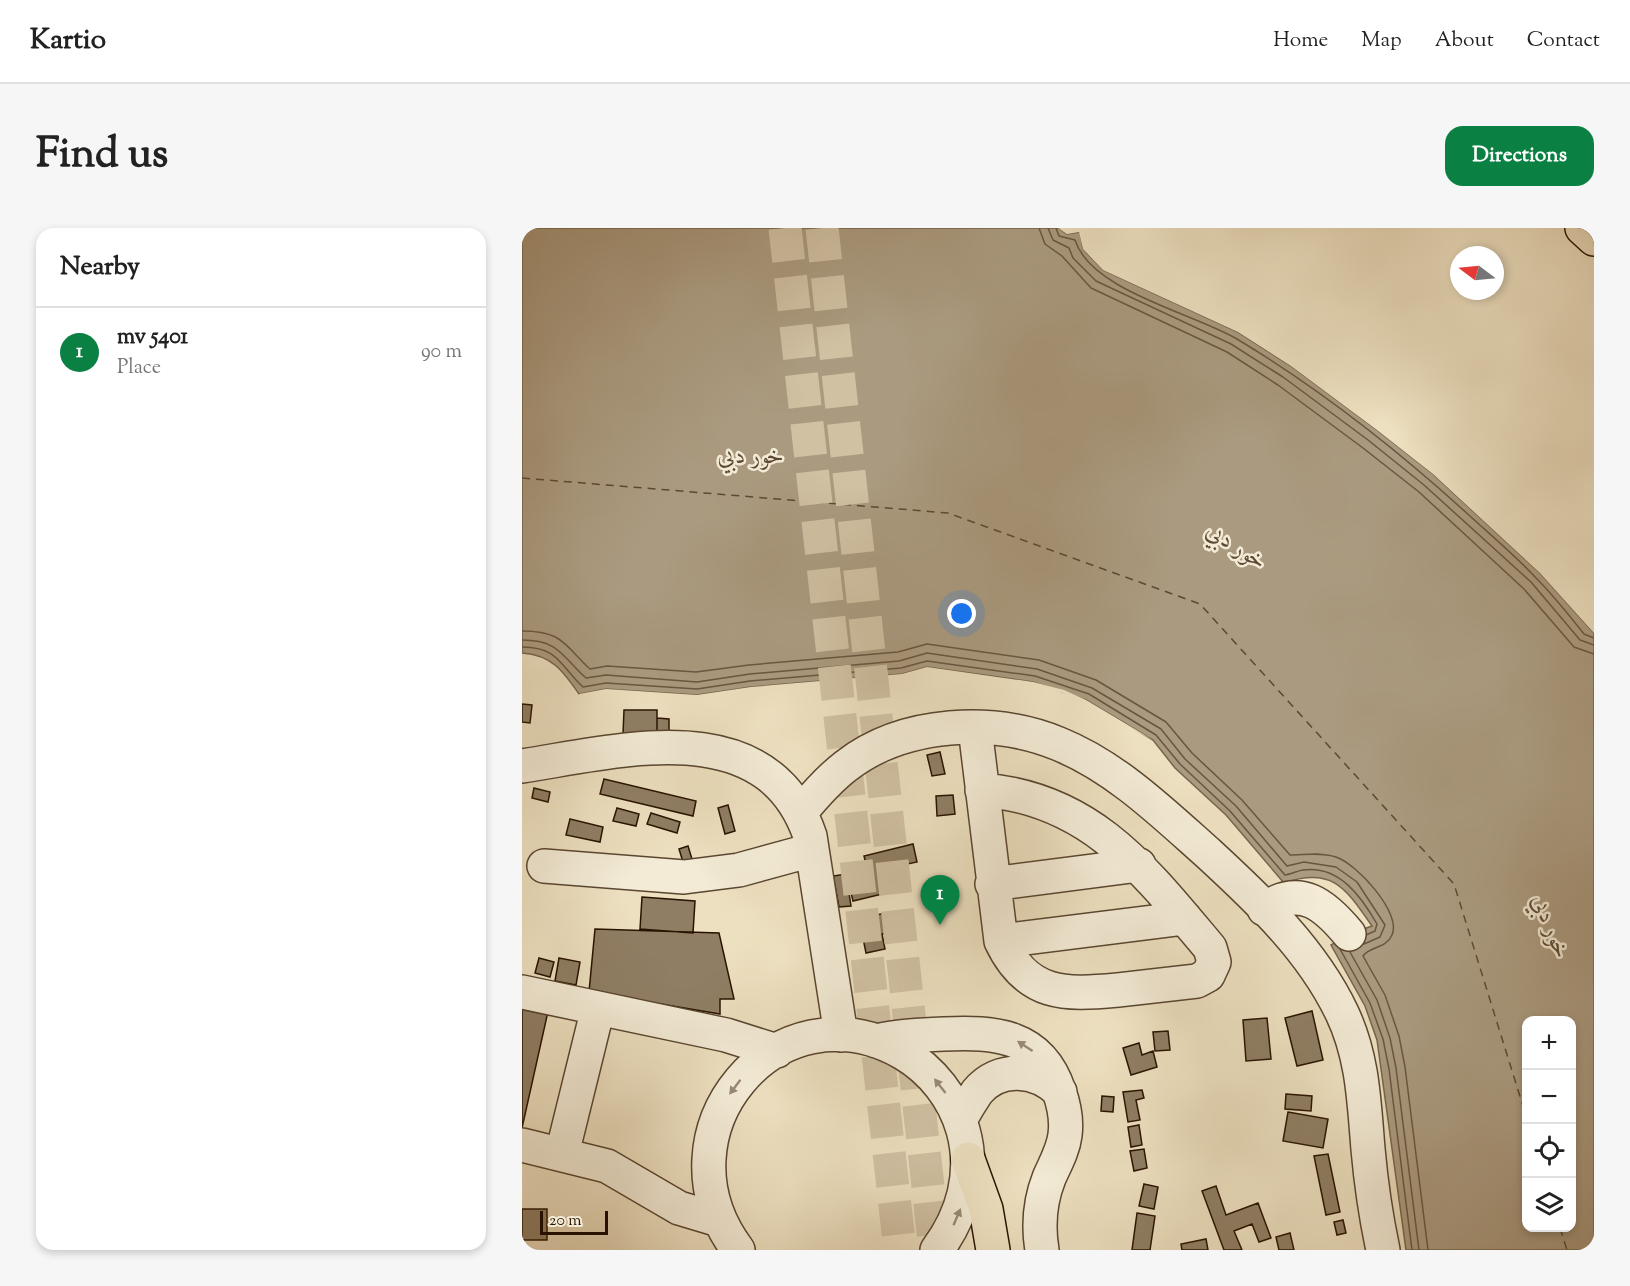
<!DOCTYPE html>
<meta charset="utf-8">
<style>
body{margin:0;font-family:"Sorts Mill Goudy",Amiri,serif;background:#f6f6f6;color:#222}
.controls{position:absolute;right:18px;bottom:18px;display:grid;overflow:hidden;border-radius:12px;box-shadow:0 3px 9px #0003}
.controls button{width:54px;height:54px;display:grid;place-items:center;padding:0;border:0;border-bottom:2px solid #e0e0e0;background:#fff;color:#222;font:30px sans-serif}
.compass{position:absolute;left:928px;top:18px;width:54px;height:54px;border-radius:50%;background:#fff;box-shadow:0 3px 9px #0003;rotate:286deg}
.scale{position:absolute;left:18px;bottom:15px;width:68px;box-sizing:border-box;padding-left:6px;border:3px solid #291300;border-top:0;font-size:16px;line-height:21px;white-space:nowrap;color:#291300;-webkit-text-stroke:4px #f3ebd6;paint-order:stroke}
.you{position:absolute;left:440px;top:386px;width:21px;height:21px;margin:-15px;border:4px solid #fff;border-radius:50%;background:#1a73e8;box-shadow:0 0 0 9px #1a73e833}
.badge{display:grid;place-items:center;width:39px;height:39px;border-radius:50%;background:#0b8043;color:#fff;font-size:20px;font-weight:700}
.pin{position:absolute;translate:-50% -50px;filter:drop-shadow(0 2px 3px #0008)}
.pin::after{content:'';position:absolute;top:32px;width:21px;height:18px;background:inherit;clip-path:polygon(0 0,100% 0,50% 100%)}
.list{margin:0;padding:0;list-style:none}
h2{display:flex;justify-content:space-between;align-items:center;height:78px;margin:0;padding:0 24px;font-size:26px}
h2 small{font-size:20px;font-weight:400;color:#767676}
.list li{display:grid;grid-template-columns:39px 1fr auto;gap:18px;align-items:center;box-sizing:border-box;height:90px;padding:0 24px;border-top:2px solid #e0e0e0}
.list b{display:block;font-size:22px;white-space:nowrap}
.list p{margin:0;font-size:20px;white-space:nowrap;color:#767676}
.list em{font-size:20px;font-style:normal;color:#767676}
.icon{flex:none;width:33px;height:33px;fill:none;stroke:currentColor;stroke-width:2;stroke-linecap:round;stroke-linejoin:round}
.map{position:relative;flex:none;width:1072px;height:1022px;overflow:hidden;border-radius:18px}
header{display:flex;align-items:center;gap:36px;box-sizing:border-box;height:84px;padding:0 30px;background:#fff;border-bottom:2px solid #e0e0e0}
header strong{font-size:28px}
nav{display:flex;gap:33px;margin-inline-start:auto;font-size:21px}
.intro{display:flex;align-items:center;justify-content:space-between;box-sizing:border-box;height:144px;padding:0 36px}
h1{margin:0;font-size:42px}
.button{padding:15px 27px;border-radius:18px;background:#0b8043;color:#fff;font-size:21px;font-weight:700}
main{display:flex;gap:36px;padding:0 36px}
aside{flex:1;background:#fff;border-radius:18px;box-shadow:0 3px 9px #0003}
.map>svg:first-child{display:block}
.water{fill:#aa9a7f;stroke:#76644c;stroke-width:1.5;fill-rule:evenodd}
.pier{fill:#ede0c0}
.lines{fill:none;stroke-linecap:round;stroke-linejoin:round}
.shore{stroke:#6a5640;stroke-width:1.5}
.ferry{stroke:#5d4933;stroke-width:1.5;stroke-dasharray:8 6;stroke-linecap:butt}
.building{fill:#8f7e64;stroke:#291300;stroke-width:1.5}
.major-tunnel{stroke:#d0c1a3;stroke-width:33;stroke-dasharray:33 16;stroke-linecap:butt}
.minor-casing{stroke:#5a4630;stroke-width:36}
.major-casing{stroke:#291300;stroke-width:36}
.minor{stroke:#f3ebd6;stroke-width:33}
.major{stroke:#ede0c0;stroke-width:33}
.oneway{fill:#988a76}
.labels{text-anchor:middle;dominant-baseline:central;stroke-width:5;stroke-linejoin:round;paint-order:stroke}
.water-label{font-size:24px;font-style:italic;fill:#5d4933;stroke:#f3ebd6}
</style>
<header>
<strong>Kartio</strong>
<nav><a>Home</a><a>Map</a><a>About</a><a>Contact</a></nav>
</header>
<div class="intro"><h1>Find us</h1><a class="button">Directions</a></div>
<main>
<aside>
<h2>Nearby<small></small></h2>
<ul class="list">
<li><span class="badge">1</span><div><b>mv 5401</b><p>Place</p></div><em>90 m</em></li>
</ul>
</aside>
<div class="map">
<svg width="1072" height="1022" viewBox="0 0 1072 1022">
<rect width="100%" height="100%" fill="#ede0c0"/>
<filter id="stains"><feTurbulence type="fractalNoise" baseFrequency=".00333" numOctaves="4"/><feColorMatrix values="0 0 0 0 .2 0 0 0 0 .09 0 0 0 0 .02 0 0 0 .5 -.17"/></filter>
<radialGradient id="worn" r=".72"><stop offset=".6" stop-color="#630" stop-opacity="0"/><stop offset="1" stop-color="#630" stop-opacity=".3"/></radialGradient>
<path class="water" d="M0 0H536L545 6 558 4 561 21 581 42 716 104 769 138 855 202 911 246 1018 345 1072 405V1022H884L855 812 843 778 809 717 827 706 850 698C824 661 811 638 762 655L704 587 653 540 631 512 564 472 511 454 405 439 380 446 229 459 175 467 84 461 57 466C41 443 30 427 0 425ZM1005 792H1050V1000H1005Z"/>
<path class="pier" d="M536 0 559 2 564 19 583 39 717 102 771 136 857 199 913 244 1021 343 1072 401V405L1018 345 911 246 855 202 769 138 716 104 581 42 561 21 557 4 545 6Z
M405 439 511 454 542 462 564 472 631 512 541 465 510 457 405 442 381 449 229 462 175 470 84 464 58 469 57 466 84 461 175 467 229 459 380 446Z"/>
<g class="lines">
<path class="shore" d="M517 0 523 16 540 28 569 60 705 124 756 157 841 220 897 264 1002 361 1052 419 1072 426
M526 0 531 12 547 20 551 30 574 53 709 116 761 149 846 212 902 257 1009 354 1058 412 1072 417
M534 0 537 8 553 12C569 63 671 85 715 111 798 161 877 223 949 289 971 309 995 329 1015 351 1032 368 1047 387 1062 406L1072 410
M0 403C41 403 42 417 68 441L85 438 174 444 227 437 376 424 405 416 517 432 574 452 644 494 670 525 720 572 768 627C783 627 800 624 814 629 835 636 880 685 870 707 864 721 848 718 841 728L863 767 877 808 883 839 906 1022
M0 412C38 412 40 429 64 450L84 447 175 454 228 446 377 433 405 425 515 441 570 460 639 501 663 531 714 578 765 638 782 634 814 639 835 654 863 697 858 709 842 716
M0 419C37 419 38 438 61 459L84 455 175 461 228 453 379 440 405 433 513 448 567 466 634 507 658 536 708 583 763 647C769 646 775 643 781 642 817 637 839 668 855 696L853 703 844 707
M818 721 848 775 861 811 867 841 890 1022
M828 724 855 772 868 810 874 840 897 1022"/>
<path class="ferry" d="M0 250 426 285 678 376 932 656 1005 891
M1038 1000 1045 1022"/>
</g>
<path class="building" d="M0 476 10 477 8 495 0 494Z
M102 482H135V506H101Z
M135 490 147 491V504L135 503Z
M418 524 423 546 410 548 405 527Z
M82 551 174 573 171 588 78 566Z
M12 560 28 564 26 574 10 570Z
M431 567 433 586 415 588 414 568Z
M206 577 213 603 203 606 196 580Z
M95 580 117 586 114 598 91 593Z
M129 585 158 594 155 605 125 596Z
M48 591 81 599 78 614 44 607Z
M391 616 395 634 376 638 381 661 331 673 326 652 347 647 342 628Z
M166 618 170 631 161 634 157 621Z
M324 646 329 678 317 679 311 648Z
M120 669 173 673 171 705 118 701Z
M364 685 368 704 360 706 363 721 344 725 337 690Z
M73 701 197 705 212 771H198V786L67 764Z
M17 730 32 734 28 749 13 745Z
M37 730 58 734 54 757 33 753Z
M0 773 27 779 0 900Z
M790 783 801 832 775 838 763 790Z
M745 790 749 831 724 833 721 792Z
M646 803 648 822 633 823 631 804Z
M617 815 620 827 631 823 635 839 609 847 601 820Z
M620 862 622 870 614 872 618 892 606 894 601 864Z
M764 866 790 868 789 883 763 881Z
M580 868 592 869 591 884 579 883Z
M766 884 806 891 801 920 761 913Z
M617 897 620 917 609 919 606 899Z
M622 921 625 940 612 943 608 923Z
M806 926 818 984 804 987 792 928Z
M622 956 636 959 632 981 617 978Z
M694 958 704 987 736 975 749 1010 737 1014 730 996 712 1003 720 1022H702L680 963Z
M0 981H25V1012H0Z
M615 985 633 988 628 1022H610Z
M821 992 824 1005 815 1007 812 994Z
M768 1005 772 1022H757L754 1009Z
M684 1011 686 1022H660L659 1016Z"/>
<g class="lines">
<path class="major-tunnel" d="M263 0 378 1022
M300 0 413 1022"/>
<defs>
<path id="minor" d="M453 500 479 713C505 768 542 767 596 762 622 759 649 756 675 753L686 747 692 734 688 720C624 644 569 570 460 562
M0 538C98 523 245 482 288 608L319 807
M279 584C293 567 307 551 324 538 382 493 472 489 537 516 594 539 642 586 687 626 738 673 790 722 820 785 841 829 842 874 846 921 849 955 854 989 861 1022
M22 638 162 649 217 642 290 622
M470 656 617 637
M742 681C779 656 803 677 827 706
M479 713 663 690
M0 764 204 807 255 823
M354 813C376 808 399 807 422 806 473 804 518 806 537 863 542 877 545 892 543 907 541 923 533 936 527 950 518 973 516 998 520 1022
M438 892C443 883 449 873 455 864 477 837 515 841 538 864
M0 917 85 938 157 980 197 992
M40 926 76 780
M216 1022C128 905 255 753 381 825 410 842 432 870 441 902 453 945 441 987 415 1022"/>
<path id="major" d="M1060 0 1072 11
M446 931 464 981 471 1022"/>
</defs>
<use href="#minor" class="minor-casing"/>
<use href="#major" class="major-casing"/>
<use href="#minor" class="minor"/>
<use href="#major" class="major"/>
</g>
<defs><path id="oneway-solid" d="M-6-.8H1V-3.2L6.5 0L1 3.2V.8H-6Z" transform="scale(1.5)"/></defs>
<g class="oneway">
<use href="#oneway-solid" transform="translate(503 818) rotate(-147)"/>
<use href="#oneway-solid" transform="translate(418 858) rotate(-128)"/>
<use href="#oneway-solid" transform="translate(213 859) rotate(127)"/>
<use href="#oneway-solid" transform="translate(435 989) rotate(-67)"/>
</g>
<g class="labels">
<g class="water-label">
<text x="229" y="229">خور دبي</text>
<text transform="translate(714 319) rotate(33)">خور دبي</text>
<text transform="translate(1028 699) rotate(68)">خور دبي</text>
</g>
</g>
<rect width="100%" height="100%" filter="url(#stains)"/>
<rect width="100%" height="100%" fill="url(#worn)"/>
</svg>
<div class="controls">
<button>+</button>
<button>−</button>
<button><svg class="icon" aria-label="locate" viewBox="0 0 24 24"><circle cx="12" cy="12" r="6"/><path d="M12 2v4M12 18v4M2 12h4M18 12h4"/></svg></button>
<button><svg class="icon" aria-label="layers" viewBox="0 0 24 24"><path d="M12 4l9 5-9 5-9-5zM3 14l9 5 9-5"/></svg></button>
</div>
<svg class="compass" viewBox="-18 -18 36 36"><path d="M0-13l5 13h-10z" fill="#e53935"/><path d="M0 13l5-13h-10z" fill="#767676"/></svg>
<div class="scale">20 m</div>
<div class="you"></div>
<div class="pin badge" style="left:418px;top:697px">1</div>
</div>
</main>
